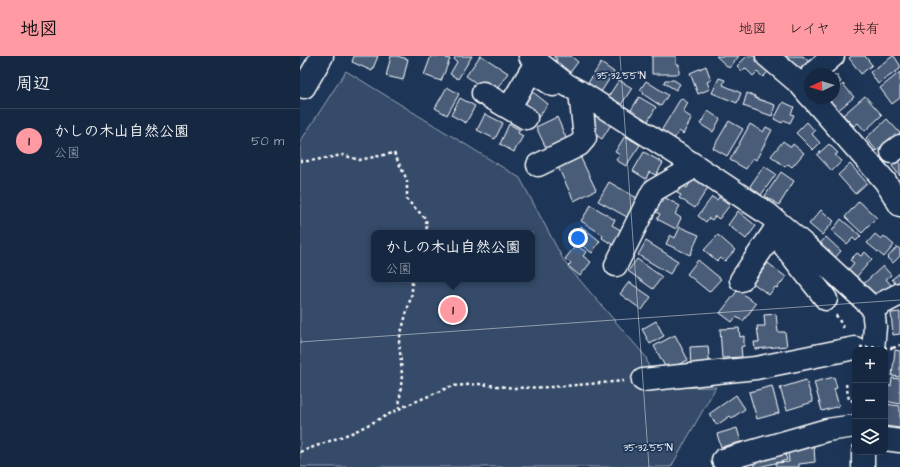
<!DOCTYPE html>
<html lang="ja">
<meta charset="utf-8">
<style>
body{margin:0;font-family:"Architects Daughter","Klee One",sans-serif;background:#1f3048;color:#f1f3f6}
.controls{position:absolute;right:12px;bottom:12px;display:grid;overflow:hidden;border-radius:8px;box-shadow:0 4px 16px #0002}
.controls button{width:36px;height:36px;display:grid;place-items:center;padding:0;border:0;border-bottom:1px solid #35445a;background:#162841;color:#f1f3f6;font:20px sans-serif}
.compass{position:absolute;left:504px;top:12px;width:36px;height:36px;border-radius:50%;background:#162841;box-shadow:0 4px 16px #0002;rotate:266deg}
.you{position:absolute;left:278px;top:182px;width:14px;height:14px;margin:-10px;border:3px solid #fff;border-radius:50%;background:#1a73e8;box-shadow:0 0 0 6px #1a73e833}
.badge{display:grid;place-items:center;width:26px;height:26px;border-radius:50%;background:#ff9aa2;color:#111;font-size:13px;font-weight:700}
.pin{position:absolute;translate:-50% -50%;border:2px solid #fff;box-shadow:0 1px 4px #0006}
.popup{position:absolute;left:71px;top:174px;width:164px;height:52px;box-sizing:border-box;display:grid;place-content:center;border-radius:8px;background:#162841;filter:drop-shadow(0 1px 3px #0005);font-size:13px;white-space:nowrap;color:#9ea6b1}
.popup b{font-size:15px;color:#f1f3f6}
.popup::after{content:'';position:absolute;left:50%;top:100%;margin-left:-8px;border:8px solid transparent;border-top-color:#162841}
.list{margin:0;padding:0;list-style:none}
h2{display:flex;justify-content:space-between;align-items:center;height:52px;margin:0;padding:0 16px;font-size:17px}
h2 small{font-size:13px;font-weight:400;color:#9ea6b1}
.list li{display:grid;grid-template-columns:26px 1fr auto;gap:12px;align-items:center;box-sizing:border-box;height:64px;padding:0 16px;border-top:1px solid #35445a}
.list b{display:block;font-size:15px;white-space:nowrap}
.list p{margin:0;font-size:13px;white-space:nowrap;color:#9ea6b1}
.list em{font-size:13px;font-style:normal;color:#9ea6b1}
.icon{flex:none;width:22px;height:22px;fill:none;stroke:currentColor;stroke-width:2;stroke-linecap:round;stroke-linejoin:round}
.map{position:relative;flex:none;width:600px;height:411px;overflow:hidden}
header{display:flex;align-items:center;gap:24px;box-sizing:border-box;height:56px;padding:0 20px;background:#ff9aa2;color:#111}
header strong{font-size:19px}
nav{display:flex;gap:22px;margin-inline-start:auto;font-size:14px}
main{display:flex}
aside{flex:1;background:#162841}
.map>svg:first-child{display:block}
.green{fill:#364b69;stroke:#9aa5b4;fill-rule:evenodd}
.building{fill:#4a5d79;stroke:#fff}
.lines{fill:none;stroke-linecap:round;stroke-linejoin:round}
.minor-casing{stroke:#fff;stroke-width:25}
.path{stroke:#fff;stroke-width:2.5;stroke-dasharray:3 3;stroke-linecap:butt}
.minor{stroke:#1d3557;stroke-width:22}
.path-bridge{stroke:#fff;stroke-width:2.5;stroke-dasharray:3 3;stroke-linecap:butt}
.ticks{fill:none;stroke:#fff;stroke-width:1;stroke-opacity:0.45}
.ticks-label{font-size:10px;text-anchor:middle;fill:#fff;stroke:#1d3557;stroke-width:3.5;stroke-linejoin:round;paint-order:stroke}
</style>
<header>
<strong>地図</strong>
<nav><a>地図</a><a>レイヤ</a><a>共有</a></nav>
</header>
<main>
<aside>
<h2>周辺<small></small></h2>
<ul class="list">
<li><span class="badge">1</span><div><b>かしの木山自然公園</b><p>公園</p></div><em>50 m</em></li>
</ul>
</aside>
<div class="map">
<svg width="600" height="411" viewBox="0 0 600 411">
<rect width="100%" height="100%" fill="#1d3557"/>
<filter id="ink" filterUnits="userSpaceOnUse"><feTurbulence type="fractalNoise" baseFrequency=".025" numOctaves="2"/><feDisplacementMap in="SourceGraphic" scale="8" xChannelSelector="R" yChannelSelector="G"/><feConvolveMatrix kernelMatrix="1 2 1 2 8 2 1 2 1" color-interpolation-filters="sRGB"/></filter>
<g filter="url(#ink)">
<path class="green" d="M46 15 220 122 265 207 346 301 354 332 416 331 371 411H0V86ZM74 177H232V223H74Z"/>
<path class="building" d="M54 0H78L72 15 52 6Z
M91 0H97L108 3 103 24 86 20Z
M131 0H147L146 2 150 3 141 25 124 19Z
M156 0H172L158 23 150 18 157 6 154 3Z
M180 0H182L208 17 197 33 191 28 186 34 166 20Z
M254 0H271L278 6 269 18 255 7 257 3 254 1Z
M352 0H376V8H379V18H352Z
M416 0H439L429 12Z
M447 0H455L470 14 463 21 457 16 453 20 445 12 442 15 437 10Z
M486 0H503L511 8 505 14 497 15 485 2Z
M551 0H565L572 9 561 18 549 2Z
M593 0H594L600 9V13L578 28 570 16Z
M301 7 314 16 299 39 286 30Z
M406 10 411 24 407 26 410 33 398 38 390 17Z
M600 16V42L592 48 580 32Z
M536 18 541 26 534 31V20Z
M419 22 425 24 423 29 441 37 437 47 412 37Z
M319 24 332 32 319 52 306 44Z
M365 24H374L380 28 376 34 364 27Z
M346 25 368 39 361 50 343 38 344 36 340 34Z
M543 28 554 41 535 57 525 44 527 42H534V36Z
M147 31 159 38 147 59 135 52Z
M233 36 248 48 237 63 227 55 230 51 225 47Z
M447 37 455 40V42L475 49 472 60 443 50Z
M565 40 582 59 565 75 558 67 554 70 543 59Z
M339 41 356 51 347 67 330 56Z
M160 42 175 50 166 67 151 59Z
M381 42 388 47 383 56 392 62 383 78 379 75 374 83 361 75Z
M483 46 494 51 491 58 494 59 490 67 484 64 482 67 474 63Z
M408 55 420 63 413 76 400 68Z
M295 56 312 67 302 83 293 77 296 72 291 69V63Z
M185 58 203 67 195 83 177 74Z
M257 61 267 84 247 94 236 71Z
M587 63 600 77 589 88 587 85 577 95 566 82Z
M429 65 443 73 427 100 413 92Z
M507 66 515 75 512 78 520 87 513 94 496 77Z
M209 68 220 74 218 77 223 80 214 96 200 88Z
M450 68 463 76 466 71 472 74 456 104 453 102 446 113 430 104Z
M325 80 340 89 326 110 316 104 320 99 315 96Z
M483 85 491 91 493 88 504 97 492 111 488 108 485 111 471 100Z
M529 88 538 97 535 99 542 105 532 115 517 99Z
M344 96 363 107 356 119 349 116 346 123 333 115Z
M279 98 296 134 274 145 257 109Z
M600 104V120L592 110Z
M550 108 567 127 555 138 538 119Z
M464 110 476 118 461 139 450 130Z
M481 116 494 125 479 149 465 140Z
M394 120 409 130 395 152 379 142 381 139 377 137 382 129 387 132Z
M309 126 337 142 327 161 298 145Z
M364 141 380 150 375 158 381 162 376 173 357 163 360 158 356 156Z
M412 141 417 144 419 141 430 149 419 163 415 160 412 164 409 162 406 166 398 160Z
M559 145 577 162 562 177 545 161Z
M291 149 315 164 312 169 324 176 315 190 302 182 303 179 281 165Z
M521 154 534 165 522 179 509 168Z
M438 155 456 170 446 183 428 169Z
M541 163 561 180 556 185 553 182 547 188 532 175Z
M281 170 300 185 292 197 272 182Z
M380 171 399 179 390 199 366 188 370 179 375 182Z
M575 178 581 183 584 180 594 189 584 201 567 187Z
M418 179 435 194 425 205 420 202 417 205 404 194Z
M526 181 541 195 533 204 517 191Z
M346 185 378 205 370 218 338 199Z
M276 189 286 196 283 200 291 206 280 220 268 210 271 207 265 203Z
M597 191 600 193V200L593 207 587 202Z
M565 196 572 203 553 225 545 218 554 207 550 204 557 197 561 200Z
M337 203 362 221 353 233 328 215Z
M398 204 421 223 409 236 387 218Z
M468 207 486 221 477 232 475 231 469 239 453 227Z
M583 210 591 219 586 223 591 229 574 244 561 230Z
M600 217V230L598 231 592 223Z
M329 226 351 241 342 254 320 238Z
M438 234 456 248 443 265 436 261 432 266 420 257Z
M600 256V278L593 279 591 257Z
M476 258 478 276H485L487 290 455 293 454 286H459L457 270H465L464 259Z
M356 265 364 280 350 288 342 273Z
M439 272 440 281 444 280V290L441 291 442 301 422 302 420 273Z
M375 279 388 304 367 314 354 290Z
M408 290 410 312 391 313 390 291Z
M595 294 600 295V321L592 320Z
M534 321 537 332 534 333 539 350 522 355 514 326Z
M592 322 600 323V348L585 345V329L591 330Z
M506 324 513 346 487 354 480 332Z
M472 330 479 357 457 363 449 336Z
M436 339 445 353 432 362 430 360 417 369 409 358Z
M585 348 600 350V372L585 370Z
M437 372 441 386 421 391 417 378Z
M514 391 515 406 499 408V411H476V407L489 406 488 396 497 395V392Z
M485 397 487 404 459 411H455L453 405Z"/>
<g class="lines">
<defs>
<path id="minor" d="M230 0 267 29 280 36 396 110 468 158 507 191 573 252 575 271 573 294
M467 0 500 28 510 40
M512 18 533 0
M4 31 22 0
M183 37 226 62
M512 42 585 125 600 149
M209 52 231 15 253 29
M592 96 600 90
M238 109 279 89 285 82 280 36
M479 168 485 191 526 243
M316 209 353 135 396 110
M441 224 479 168
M573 252 600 238
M343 324 456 312 555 292
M585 383 600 385
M563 396V411
M423 404 527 374 555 370"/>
</defs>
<use href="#minor" class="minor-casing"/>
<path class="path" d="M0 105H10L43 99 59 104 94 97 107 124V144L126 163 127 177
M536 259 545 274
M593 292 600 289
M546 328 549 344 555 345
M99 353 102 319 99 284 112 237V223
M0 396 54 376 103 351 152 330 179 328 215 332 252 331 324 325"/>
<use href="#minor" class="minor"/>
<path class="path-bridge" d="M560 291 593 292"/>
</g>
</g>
<path class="ticks" d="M320 0 349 411M0 286 600 244"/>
<g class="ticks-label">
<text x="321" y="23">35°32'55"N</text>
<text x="348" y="395">35°32'55"N</text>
</g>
</svg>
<div class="controls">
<button>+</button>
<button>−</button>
<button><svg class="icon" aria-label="layers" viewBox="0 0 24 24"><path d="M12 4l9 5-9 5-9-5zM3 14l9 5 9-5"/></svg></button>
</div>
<svg class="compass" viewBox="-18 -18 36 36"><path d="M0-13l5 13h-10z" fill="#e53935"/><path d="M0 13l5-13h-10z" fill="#9ea6b1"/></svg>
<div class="you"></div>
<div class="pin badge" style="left:153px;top:254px">1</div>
<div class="popup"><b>かしの木山自然公園</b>公園</div>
</div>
</main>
